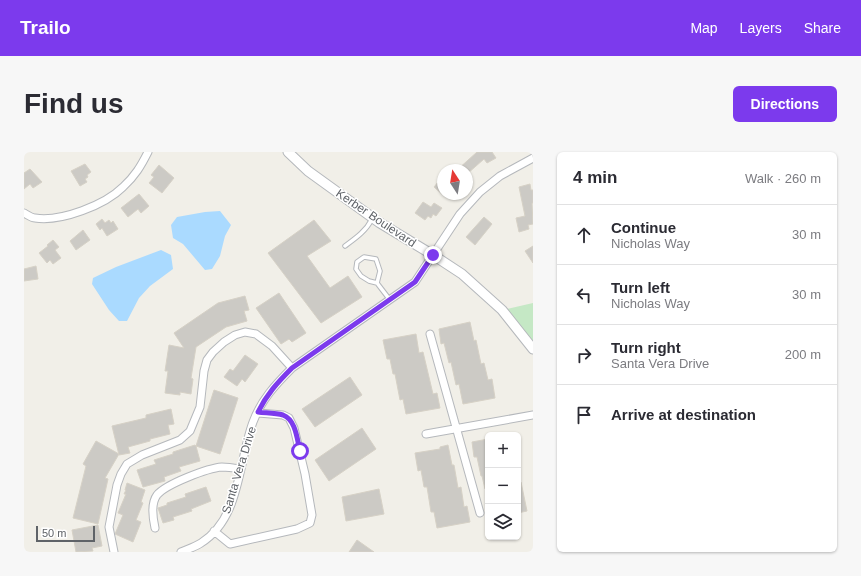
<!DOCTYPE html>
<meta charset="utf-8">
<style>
body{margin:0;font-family:Helvetica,sans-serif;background:#f7f7f7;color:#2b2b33}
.controls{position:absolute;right:12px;bottom:12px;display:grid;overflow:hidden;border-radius:6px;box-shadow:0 1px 3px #0004}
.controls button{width:36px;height:36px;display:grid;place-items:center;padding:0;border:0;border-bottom:1px solid #e1e1e2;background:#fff;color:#2b2b33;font:20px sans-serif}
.compass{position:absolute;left:413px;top:12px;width:36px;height:36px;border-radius:50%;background:#fff;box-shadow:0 1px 3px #0004;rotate:348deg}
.scale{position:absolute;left:12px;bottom:10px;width:59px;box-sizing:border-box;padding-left:4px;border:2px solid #5f6368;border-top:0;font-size:11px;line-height:14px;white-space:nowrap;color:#5f6368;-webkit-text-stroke:3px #fff;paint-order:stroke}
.stop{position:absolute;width:12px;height:12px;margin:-9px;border:3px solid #7c3aed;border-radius:50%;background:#fff}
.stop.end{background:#7c3aed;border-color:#fff;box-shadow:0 1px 4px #0008}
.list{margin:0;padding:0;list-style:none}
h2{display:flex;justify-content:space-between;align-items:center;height:52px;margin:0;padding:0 16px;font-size:17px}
h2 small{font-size:13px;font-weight:400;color:#7c7c81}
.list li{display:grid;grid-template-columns:26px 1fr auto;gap:12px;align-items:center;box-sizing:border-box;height:60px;padding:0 16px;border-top:1px solid #e1e1e2}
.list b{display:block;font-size:15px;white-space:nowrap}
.list p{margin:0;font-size:13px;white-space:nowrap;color:#7c7c81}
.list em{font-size:13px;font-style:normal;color:#7c7c81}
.icon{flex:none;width:22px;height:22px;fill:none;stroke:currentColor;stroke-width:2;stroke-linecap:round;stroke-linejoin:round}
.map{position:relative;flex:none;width:509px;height:400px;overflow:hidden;border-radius:6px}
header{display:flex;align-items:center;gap:24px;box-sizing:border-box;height:56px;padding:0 20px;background:#7c3aed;color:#fff}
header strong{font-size:19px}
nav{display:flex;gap:22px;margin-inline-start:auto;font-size:14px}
.intro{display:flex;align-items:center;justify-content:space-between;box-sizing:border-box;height:96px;padding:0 24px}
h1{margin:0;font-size:28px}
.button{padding:10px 18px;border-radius:6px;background:#7c3aed;color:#fff;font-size:14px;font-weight:700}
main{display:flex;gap:24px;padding:0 24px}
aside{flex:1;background:#fff;border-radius:6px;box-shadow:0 1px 3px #0004}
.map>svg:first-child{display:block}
.green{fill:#c5e8c5}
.water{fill:#aadaff}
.building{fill:#cccac5;stroke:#d6d1c6}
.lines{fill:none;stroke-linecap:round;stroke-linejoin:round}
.service-casing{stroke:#b5b8bc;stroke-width:5.5}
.minor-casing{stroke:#b5b8bc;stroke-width:9}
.tertiary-casing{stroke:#b5b8bc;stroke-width:11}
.service{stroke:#fff;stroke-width:3.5}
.minor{stroke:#fff;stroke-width:7}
.tertiary{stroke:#fff;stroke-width:9}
.route{stroke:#7c3aed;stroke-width:5}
.labels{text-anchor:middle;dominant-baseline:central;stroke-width:3;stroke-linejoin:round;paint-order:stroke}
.street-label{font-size:12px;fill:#5f6368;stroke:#fff}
</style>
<header>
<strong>Trailo</strong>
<nav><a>Map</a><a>Layers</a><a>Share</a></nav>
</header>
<div class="intro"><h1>Find us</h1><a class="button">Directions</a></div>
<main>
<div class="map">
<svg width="509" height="400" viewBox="0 0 509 400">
<rect width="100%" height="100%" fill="#f1efe8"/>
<path class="green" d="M509 151V197L478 158Z"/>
<path class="water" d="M196 59 207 73 201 84 196 104 188 117 181 118 159 92 149 86 147 73 153 65 181 60Z
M137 98 147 103 149 117 126 134 115 146 103 169H95L85 158 68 132 69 126 92 115Z"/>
<path class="building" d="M453 0H468L472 6 463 11 460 7 443 22V18H433Z
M61 12 67 20 63 23 64 25 61 27 63 30 56 34 47 19Z
M135 13 150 26 138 41 125 31 130 25 127 23Z
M6 17 18 30 9 36 6 32 0 37V21Z
M419 24V43L410 35Z
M506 32 507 38H509V51H508L509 72 504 73 505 77 495 80 492 66 501 64 495 35Z
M115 42 125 54 117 61 114 57 104 65 97 56Z
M399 50 407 55 410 51 418 56 412 64 409 62 407 66 404 64 401 68 391 61Z
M460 65 468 72 451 93 442 85Z
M78 67 81 71 85 68 87 71 89 69 94 77 83 84 78 76 76 78 72 72Z
M290 68 307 89 283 104 306 136 324 124 338 145 297 171 244 101Z
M59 78 66 88 52 98 46 89Z
M29 88 35 95 31 98 37 106 29 112 26 108 23 111 15 101 24 94 23 93Z
M509 94V111L501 99Z
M12 114 14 127 0 129V117Z
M255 141 282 181 268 190 265 187 257 192 232 156Z
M221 144 225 158 220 159 223 169 202 175 172 195 167 226 169 227 167 242 156 240V243L141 241 144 219H141L145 193 160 196 150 181 194 151Z
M446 170 450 189 452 188 457 212 460 211 464 228 468 227 471 246 439 252 435 232 432 233 427 210 425 211 420 191 417 192 415 177Z
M392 182 395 201 399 200 409 242 413 241 416 256 382 262 379 247 376 248 371 222H369L366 207H363L359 188Z
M221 203 234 212 221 230 218 227 213 234 200 225 206 217 209 219Z
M326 225 338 243 291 275 278 257Z
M190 238 214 246 196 302 172 294 176 309 155 315 157 319 140 325 141 329 119 335 113 318 132 312 130 308 149 302V300L171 293 172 294Z
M147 257 150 272 144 273 146 282 126 287V289L104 295 106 301 95 303 88 274 122 266V263Z
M338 276 352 297 305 329 291 308Z
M464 287V337H461L458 324H457L453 305H450L448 290Z
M72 289 95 302 81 326 84 327 74 372 49 366 62 314 59 312Z
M424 293 428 313H430L434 336 437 335 440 355 443 354 446 370 413 376 410 360H407L403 335H400L397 318 394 319 391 301 416 297V295Z
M494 330H497L503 359 494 361Z
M103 331 121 338 117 350 119 351 112 368 117 370 109 390 91 382 99 363 94 361 102 342H100L102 338H101Z
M182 335 187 349 167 357 168 359 149 365 150 368 139 371 134 356 143 353V351L162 345 161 342Z
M355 337 360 362 322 369 318 345Z
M74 373 78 394 68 396 69 399 52 400 48 378Z
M333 388 350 400H325Z"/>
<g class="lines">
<defs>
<path id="service" d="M321 94C332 86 342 79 348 67
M353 131 356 119 352 107 340 105 333 110 332 117 337 124 345 129 353 131 366 148"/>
<path id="minor" d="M0 61C4 63 7 66 11 66 37 70 81 53 99 35 111 24 117 14 124 0
M406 182 456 361
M402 282 509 263
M131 376C129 367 127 351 133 343 142 332 184 316 198 315 203 315 210 316 216 317
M190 379 206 392 273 377 286 371 288 363 281 322 270 276 265 266 259 263 234 261
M90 400 85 375 93 333 97 322 103 312 118 303 156 288 166 279 176 255 180 219 183 208 189 200 200 190 211 183 221 180 232 182 248 194 268 216
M157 400C164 397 171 395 177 391 217 366 214 310 229 270 237 248 252 232 268 216L391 130 436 62 456 40 476 24 509 6"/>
<path id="tertiary" d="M264 0 284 19 356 71 409 103 438 122 478 158 509 197"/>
</defs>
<use href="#service" class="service-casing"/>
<use href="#minor" class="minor-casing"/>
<use href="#tertiary" class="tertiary-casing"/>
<use href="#service" class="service"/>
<use href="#minor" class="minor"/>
<use href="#tertiary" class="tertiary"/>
</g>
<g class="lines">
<path class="route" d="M276 299C273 287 272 268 259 263 251 261 241 261 234 260 243 242 253 231 268 216L391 130 409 103"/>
</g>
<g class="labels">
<g class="street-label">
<text transform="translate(352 66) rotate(34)">Kerber Boulevard</text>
<text transform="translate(215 318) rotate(-73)">Santa Vera Drive</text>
</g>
</g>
</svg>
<div class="controls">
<button>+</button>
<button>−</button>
<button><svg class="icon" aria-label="layers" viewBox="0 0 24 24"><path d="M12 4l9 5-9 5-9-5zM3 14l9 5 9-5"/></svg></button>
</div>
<svg class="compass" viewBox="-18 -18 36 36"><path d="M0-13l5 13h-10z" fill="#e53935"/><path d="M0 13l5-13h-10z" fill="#7c7c81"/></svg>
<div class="scale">50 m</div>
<div class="stop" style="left:276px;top:299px"></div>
<div class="stop end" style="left:409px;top:103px"></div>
</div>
<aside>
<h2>4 min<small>Walk · 260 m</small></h2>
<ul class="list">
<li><svg class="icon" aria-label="ahead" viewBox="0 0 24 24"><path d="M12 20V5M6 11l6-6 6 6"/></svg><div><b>Continue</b><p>Nicholas Way</p></div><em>30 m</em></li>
<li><svg class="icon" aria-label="left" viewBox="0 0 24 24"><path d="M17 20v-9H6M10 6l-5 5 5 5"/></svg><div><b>Turn left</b><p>Nicholas Way</p></div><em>30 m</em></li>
<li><svg class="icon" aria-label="right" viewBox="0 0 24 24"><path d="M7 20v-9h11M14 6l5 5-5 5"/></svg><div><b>Turn right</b><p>Santa Vera Drive</p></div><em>200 m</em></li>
<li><svg class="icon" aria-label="arrive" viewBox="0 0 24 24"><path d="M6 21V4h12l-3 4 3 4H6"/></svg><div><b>Arrive at destination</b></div></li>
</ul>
</aside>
</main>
